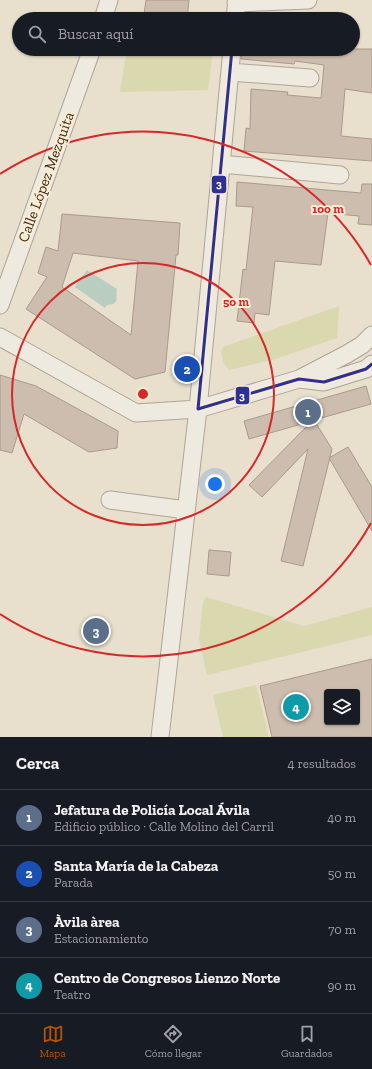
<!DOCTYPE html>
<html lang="es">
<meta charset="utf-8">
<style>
body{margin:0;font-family:"Zilla Slab",serif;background:#242831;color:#f1f3f6}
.controls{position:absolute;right:12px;bottom:12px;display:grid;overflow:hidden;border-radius:4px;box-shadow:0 1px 3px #0004}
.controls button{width:36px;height:36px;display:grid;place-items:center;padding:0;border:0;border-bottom:1px solid #363941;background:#171b24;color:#f1f3f6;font:20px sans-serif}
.you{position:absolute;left:215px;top:484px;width:14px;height:14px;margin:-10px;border:3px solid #fff;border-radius:50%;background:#1a73e8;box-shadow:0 0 0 6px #1a73e833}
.badge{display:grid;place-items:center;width:26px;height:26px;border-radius:50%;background:#b45309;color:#fff;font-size:13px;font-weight:700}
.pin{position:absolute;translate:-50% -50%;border:2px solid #fff;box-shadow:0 1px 4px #0006}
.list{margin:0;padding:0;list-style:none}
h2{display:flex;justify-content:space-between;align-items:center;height:52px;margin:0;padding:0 16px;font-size:17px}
h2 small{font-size:13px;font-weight:400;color:#9ea1a6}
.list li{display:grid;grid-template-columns:26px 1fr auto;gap:12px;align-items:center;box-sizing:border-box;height:56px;padding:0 16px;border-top:1px solid #363941}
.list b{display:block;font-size:15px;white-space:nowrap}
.list p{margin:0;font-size:13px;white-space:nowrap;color:#9ea1a6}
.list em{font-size:13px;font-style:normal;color:#9ea1a6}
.icon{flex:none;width:22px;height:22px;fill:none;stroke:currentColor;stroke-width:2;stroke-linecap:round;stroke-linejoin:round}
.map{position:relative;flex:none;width:372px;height:737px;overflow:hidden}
.search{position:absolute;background:#171b24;box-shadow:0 1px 3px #0004;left:12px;right:12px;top:12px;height:44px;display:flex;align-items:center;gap:10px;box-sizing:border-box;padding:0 14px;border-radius:22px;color:#9ea1a6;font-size:15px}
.sheet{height:276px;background:#171b24}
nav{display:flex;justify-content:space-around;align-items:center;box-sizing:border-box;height:56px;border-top:1px solid #363941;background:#171b24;font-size:11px;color:#9ea1a6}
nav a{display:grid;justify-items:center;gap:2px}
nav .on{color:#b45309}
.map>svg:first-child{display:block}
.green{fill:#d9d8ae}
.water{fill:#b9cdc0}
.building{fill:#ccbdae;stroke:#a99a8c;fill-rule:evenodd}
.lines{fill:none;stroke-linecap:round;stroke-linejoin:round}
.minor-casing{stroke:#ada496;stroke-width:19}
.minor{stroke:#efeae0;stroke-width:17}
.bus-1-casing{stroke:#f9edd3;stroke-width:6}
.bus-1{stroke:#2e3092;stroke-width:3}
.ring{fill:none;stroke:#d62828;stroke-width:2}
.labels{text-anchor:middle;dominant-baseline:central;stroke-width:4;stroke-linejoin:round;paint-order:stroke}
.street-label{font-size:15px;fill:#3e2c1d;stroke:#f9edd3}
.centre{fill:#d62828;stroke:#f9edd3;stroke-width:2}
.ring-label{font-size:12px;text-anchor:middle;font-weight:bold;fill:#d62828;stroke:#f9edd3;stroke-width:4;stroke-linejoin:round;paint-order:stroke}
.line-badge{stroke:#f9edd3;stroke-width:1.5}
.badge-label{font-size:11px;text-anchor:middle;font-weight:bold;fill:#fff}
</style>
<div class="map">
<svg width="372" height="737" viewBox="0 0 372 737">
<rect width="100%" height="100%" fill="#e8dfcd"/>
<path class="green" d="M127 49H213L208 90 120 92Z
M339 306 337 338 275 359 229 370 224 364 221 352 223 347Z
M206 597 304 626 372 607V635L207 675 199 639 203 602Z
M256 685 269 737H223L213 695Z"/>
<path class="water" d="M87 270 117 289C115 295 119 299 114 304L107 305 105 308 75 287Z"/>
<path class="building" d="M146 0H189L187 19H161V17L144 14Z
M242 49H372V93L345 89 341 136 372 139V161L244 151 246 128 250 129 251 89 288 92 287 95 321 98 324 65 295 61 294 64 241 59Z
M237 182 361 193 362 184H372V225L358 224 359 216 328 213 321 265 275 261 269 315 255 313 254 323 237 321 243 269 246 270 253 207 236 206Z
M62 214 180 223 178 255H176L165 372 135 379 26 309 47 277 38 273 46 247 58 251ZM73 253 138 261 131 335 62 287Z
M0 375 36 386 118 431 117 448 89 452 24 414 12 453 0 450Z
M366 386 371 404 314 420 332 449 303 566 281 561 308 449 262 497 249 485 312 421 249 439 244 421Z
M348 447 372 487V531L329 458Z
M209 550 231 552 229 576 207 574Z
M372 659V737H272L260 686ZM327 692H357V722H327Z"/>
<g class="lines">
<defs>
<path id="minor" d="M236 3 308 0
M103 19 109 0
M235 19 237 0
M230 72 310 78
M221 164 340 175
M0 305 92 49
M0 337 136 413 198 409 299 379 347 354 362 345 372 335
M299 379 324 382 366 369 372 364
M110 500 186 510
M160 737 198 409 232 49"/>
</defs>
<use href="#minor" class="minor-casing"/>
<use href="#minor" class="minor"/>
<defs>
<path id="bus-1" d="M232 49 198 409 299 379 324 382 366 369 372 364"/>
</defs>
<use href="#bus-1" class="bus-1-casing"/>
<use href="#bus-1" class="bus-1"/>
</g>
<g class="ring">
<circle cx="143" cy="394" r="131"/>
<path d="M371 523A262 262 0 0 1 0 614M0 174A262 262 0 0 1 371 265"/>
</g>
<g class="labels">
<g class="street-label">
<text transform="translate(46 177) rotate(-70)">Calle López Mezquita</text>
</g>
</g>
<circle cx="143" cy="394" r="6" class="centre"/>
<g class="ring-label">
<text x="328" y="213">100 m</text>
<text x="236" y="306">50 m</text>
</g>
<g class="line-badge">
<rect x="211" y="175" width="16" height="19" rx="4" fill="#2e3092"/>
<rect x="235" y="386" width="15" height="19" rx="4" fill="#2e3092"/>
</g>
<g class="badge-label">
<text x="219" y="188">3</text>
<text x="242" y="400">3</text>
</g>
</svg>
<div class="controls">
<button><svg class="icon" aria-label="layers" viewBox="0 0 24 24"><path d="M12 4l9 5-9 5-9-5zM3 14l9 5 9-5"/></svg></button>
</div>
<div class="you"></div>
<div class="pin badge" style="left:308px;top:412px;background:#5c6f8a">1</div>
<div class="pin badge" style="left:187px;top:369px;background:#1a4fb4">2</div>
<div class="pin badge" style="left:96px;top:631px;background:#5c6f8a">3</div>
<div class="pin badge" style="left:296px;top:707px;background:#0f9aa8">4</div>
<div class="search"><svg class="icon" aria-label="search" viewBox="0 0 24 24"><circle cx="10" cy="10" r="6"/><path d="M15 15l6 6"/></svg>Buscar aquí</div>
</div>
<section class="sheet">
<h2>Cerca<small>4 resultados</small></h2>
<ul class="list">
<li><span class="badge" style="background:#5c6f8a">1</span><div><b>Jefatura de Policía Local Ávila</b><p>Edificio público · Calle Molino del Carril</p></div><em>40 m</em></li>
<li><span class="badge" style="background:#1a4fb4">2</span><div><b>Santa María de la Cabeza</b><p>Parada</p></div><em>50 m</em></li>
<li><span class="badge" style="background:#5c6f8a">3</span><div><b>Àvila àrea</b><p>Estacionamiento</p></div><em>70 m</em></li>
<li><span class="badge" style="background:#0f9aa8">4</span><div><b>Centro de Congresos Lienzo Norte</b><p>Teatro</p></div><em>90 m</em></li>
</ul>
</section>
<nav>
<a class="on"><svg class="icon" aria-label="map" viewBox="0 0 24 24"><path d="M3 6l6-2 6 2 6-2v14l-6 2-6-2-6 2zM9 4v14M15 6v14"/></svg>Mapa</a>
<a><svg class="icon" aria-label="directions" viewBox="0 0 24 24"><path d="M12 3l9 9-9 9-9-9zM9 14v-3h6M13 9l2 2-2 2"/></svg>Cómo llegar</a>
<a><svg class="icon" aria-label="saved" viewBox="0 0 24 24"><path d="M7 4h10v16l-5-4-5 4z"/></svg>Guardados</a>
</nav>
